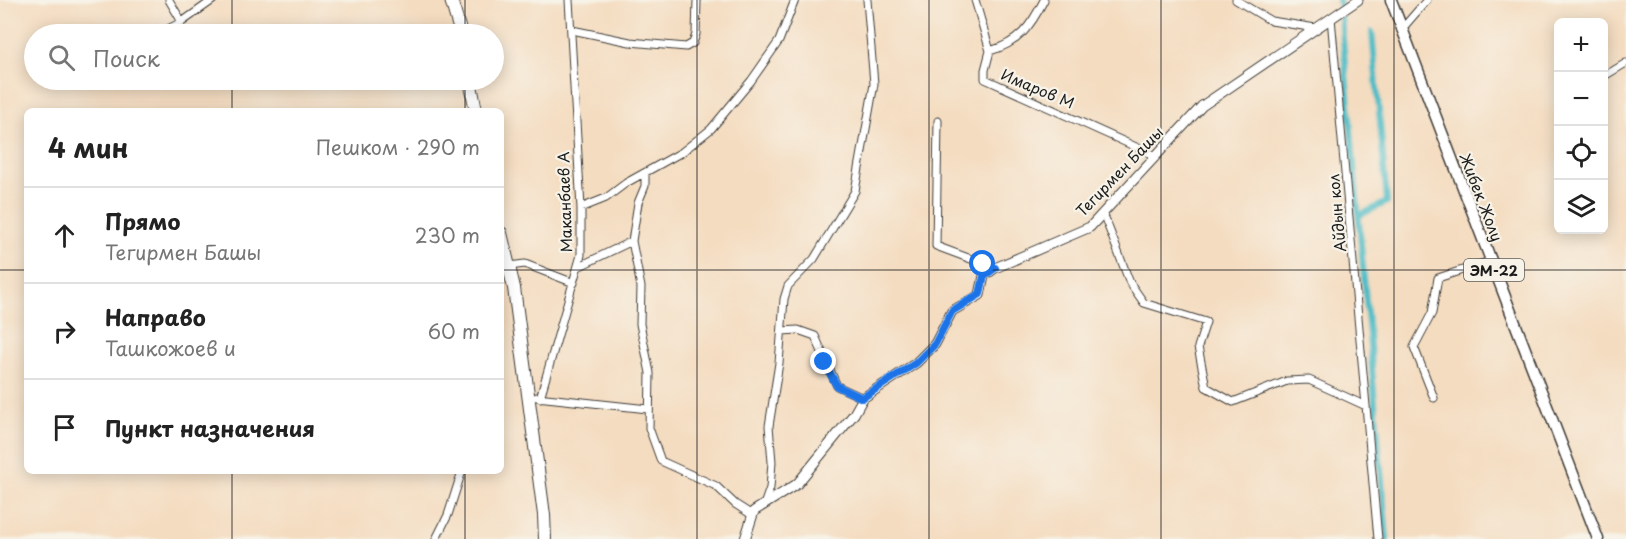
<!DOCTYPE html>
<html lang="ru">
<meta charset="utf-8">
<style>
body{margin:0;font-family:"Playpen Sans",sans-serif;background:#f6f6f6;color:#222}
.controls{position:absolute;right:18px;top:18px;display:grid;overflow:hidden;border-radius:9px;box-shadow:0 3px 15px #0003}
.controls button{width:54px;height:54px;display:grid;place-items:center;padding:0;border:0;border-bottom:2px solid #e0e0e0;background:#fff;color:#222;font:30px sans-serif}
.stop{position:absolute;width:18px;height:18px;margin:-14px;border:4px solid #1a73e8;border-radius:50%;background:#fff}
.stop.end{background:#1a73e8;border-color:#fff;box-shadow:0 2px 6px #0008}
.list{margin:0;padding:0;list-style:none}
h2{display:flex;justify-content:space-between;align-items:center;height:78px;margin:0;padding:0 24px;font-size:26px}
h2 small{font-size:20px;font-weight:400;color:#767676}
.list li{display:grid;grid-template-columns:39px 1fr auto;gap:18px;align-items:center;box-sizing:border-box;height:96px;padding:0 24px;border-top:2px solid #e0e0e0}
.list b{display:block;font-size:22px;white-space:nowrap}
.list p{margin:0;font-size:20px;white-space:nowrap;color:#767676}
.list em{font-size:20px;font-style:normal;color:#767676}
.icon{flex:none;width:33px;height:33px;fill:none;stroke:currentColor;stroke-width:2;stroke-linecap:round;stroke-linejoin:round}
.map{position:relative;flex:none;width:1626px;height:539px;overflow:hidden}
.search{position:absolute;background:#fff;box-shadow:0 3px 15px #0003;left:24px;top:24px;width:480px;height:66px;display:flex;align-items:center;gap:15px;box-sizing:border-box;padding:0 21px;border-radius:33px;color:#767676;font-size:22px}
.panel{position:absolute;background:#fff;box-shadow:0 3px 15px #0003;left:24px;top:108px;width:480px;height:366px;border-radius:9px}
.map>svg:first-child{display:block}
.lines{fill:none;stroke-linecap:round;stroke-linejoin:round}
.canal{stroke:#4ebcc6;stroke-width:6}
.minor-casing{stroke:#3c3935;stroke-width:9}
.tertiary-casing{stroke:#3c3935;stroke-width:11}
.primary-casing{stroke:#3c3935;stroke-width:13}
.trunk-casing{stroke:#3c3935;stroke-width:14}
.minor{stroke:#fff;stroke-width:7}
.tertiary{stroke:#fff;stroke-width:9}
.primary{stroke:#fff;stroke-width:10}
.trunk{stroke:#fff;stroke-width:12}
.route{stroke:#1a73e8;stroke-width:8}
.grid{fill:none;stroke:#1c1c1c;stroke-width:1.5;stroke-opacity:0.55}
.labels{text-anchor:middle;dominant-baseline:central;stroke-width:4.5;stroke-linejoin:round;paint-order:stroke}
.shield{fill:#f7f3e8;stroke:#5e5c59;stroke-width:1.5}
.shield-label{font-size:14px;font-weight:bold;fill:#1c1c1c}
.street-label{font-size:15px;fill:#1c1c1c;stroke:#f7f3e8}
</style>
<div class="map">
<svg width="1626" height="539" viewBox="0 0 1626 539">
<rect width="100%" height="100%" fill="#f7f3e8"/>
<filter id="ink" filterUnits="userSpaceOnUse"><feTurbulence type="fractalNoise" baseFrequency=".0167" numOctaves="2"/><feDisplacementMap in="SourceGraphic" scale="12" xChannelSelector="R" yChannelSelector="G"/><feConvolveMatrix kernelMatrix="1 2 1 2 8 2 1 2 1" color-interpolation-filters="sRGB"/></filter>
<filter id="wash" filterUnits="userSpaceOnUse"><feTurbulence type="fractalNoise" baseFrequency=".008" numOctaves="4" result="noise"/><feDisplacementMap in="SourceGraphic" scale="24" xChannelSelector="R" yChannelSelector="G"/><feGaussianBlur stdDeviation="1.35" result="paint"/><feColorMatrix in="noise" values="0 0 0 0 0 0 0 0 0 0 0 0 0 0 0 0 0 1.4 0 .05"/><feComposite in="paint" operator="in"/></filter>
<g filter="url(#wash)">
<rect width="100%" height="100%" fill="#f4dcc0"/>
<g class="lines">
<path class="canal" d="M1339 0 1340 6
M1341 17 1387 539
M1358 216 1387 202 1372 32"/>
</g>
</g>
<g filter="url(#ink)">
<g class="lines">
<defs>
<path id="minor" d="M169 0 182 22
M975 0 990 51 985 70V79L1156 156
M1236 0 1271 21 1316 28
M1331 18 1378 539
M572 30 630 42 686 47 693 43 696 34 697 0
M1401 30 1427 0
M158 34 182 22 213 0
M990 51C1019 43 1031 26 1044 0
M1606 75 1626 63
M938 121 936 246 995 268
M645 173V186L638 203 632 241 641 287 640 324 650 373 649 428 661 461 716 486 735 504 749 513 754 511
M581 208 606 198 626 183 682 152 711 129 751 81 779 41 795 0
M1103 213 1130 283 1144 303 1206 322 1198 347 1206 387 1233 402 1287 381 1309 380 1366 406
M509 266 525 264 574 283
M578 267 632 241
M782 331 798 330 815 336 837 386 863 398
M537 397 648 409
M540 398 581 255V208L569 0
M1434 398 1414 347 1432 313 1438 278 1490 261
M764 505 770 488 772 462 769 426 779 363 784 299 788 286 814 259 855 191 874 84 867 0
M436 539 448 515 462 471"/>
<path id="tertiary" d="M745 539 754 511 797 484 854 414 863 398 916 363 935 344 952 311 980 295 984 276 995 268 1090 227 1202 106 1358 0"/>
<path id="primary" d="M1391 0 1598 539"/>
<path id="trunk" d="M451 0 461 34
M470 80 476 111
M501 233 514 288 544 515 545 539"/>
</defs>
<use href="#minor" class="minor-casing"/>
<use href="#tertiary" class="tertiary-casing"/>
<use href="#primary" class="primary-casing"/>
<use href="#trunk" class="trunk-casing"/>
<use href="#minor" class="minor"/>
<use href="#tertiary" class="tertiary"/>
<use href="#primary" class="primary"/>
<use href="#trunk" class="trunk"/>
</g>
</g>
<g class="lines" filter="url(#ink)">
<path class="route" d="M824 362 837 386 862 398 916 363 935 344 952 311 980 294 984 276 995 268 983 264"/>
</g>
<path class="grid" d="M232 0V34M465 0V34M697 0V539M929 0V539M1161 0V539M1394 0V539M232 80V111M465 80V111M0 270H27M501 270H1626M232 471V539M465 471V539"/>
<g class="labels">
<rect class="shield" x="1464" y="259" width="60" height="22" rx="4.5"/>
<g class="shield-label">
<text x="1494" y="270">ЭМ-22</text>
</g>
<g class="street-label">
<text transform="translate(1038 88) rotate(23)">Имаров М</text>
<text transform="translate(1119 171) rotate(-46)">Тегирмен Башы</text>
<text transform="translate(1482 197) rotate(69)">Жибек Жолу</text>
<text transform="translate(564 202) rotate(-92)">Маканбаев А</text>
<text transform="translate(1336 213) rotate(-95)">Айдын кол</text>
</g>
</g>
</svg>
<div class="controls">
<button>+</button>
<button>−</button>
<button><svg class="icon" aria-label="locate" viewBox="0 0 24 24"><circle cx="12" cy="12" r="6"/><path d="M12 2v4M12 18v4M2 12h4M18 12h4"/></svg></button>
<button><svg class="icon" aria-label="layers" viewBox="0 0 24 24"><path d="M12 4l9 5-9 5-9-5zM3 14l9 5 9-5"/></svg></button>
</div>
<div class="stop" style="left:983px;top:264px"></div>
<div class="stop end" style="left:824px;top:362px"></div>
<div class="search"><svg class="icon" aria-label="search" viewBox="0 0 24 24"><circle cx="10" cy="10" r="6"/><path d="M15 15l6 6"/></svg>Поиск</div>
<section class="panel">
<h2>4 мин<small>Пешком · 290 m</small></h2>
<ul class="list">
<li><svg class="icon" aria-label="ahead" viewBox="0 0 24 24"><path d="M12 20V5M6 11l6-6 6 6"/></svg><div><b>Прямо</b><p>Тегирмен Башы</p></div><em>230 m</em></li>
<li><svg class="icon" aria-label="right" viewBox="0 0 24 24"><path d="M7 20v-9h11M14 6l5 5-5 5"/></svg><div><b>Направо</b><p>Ташкожоев и</p></div><em>60 m</em></li>
<li><svg class="icon" aria-label="arrive" viewBox="0 0 24 24"><path d="M6 21V4h12l-3 4 3 4H6"/></svg><div><b>Пункт назначения</b></div></li>
</ul>
</section>
</div>
